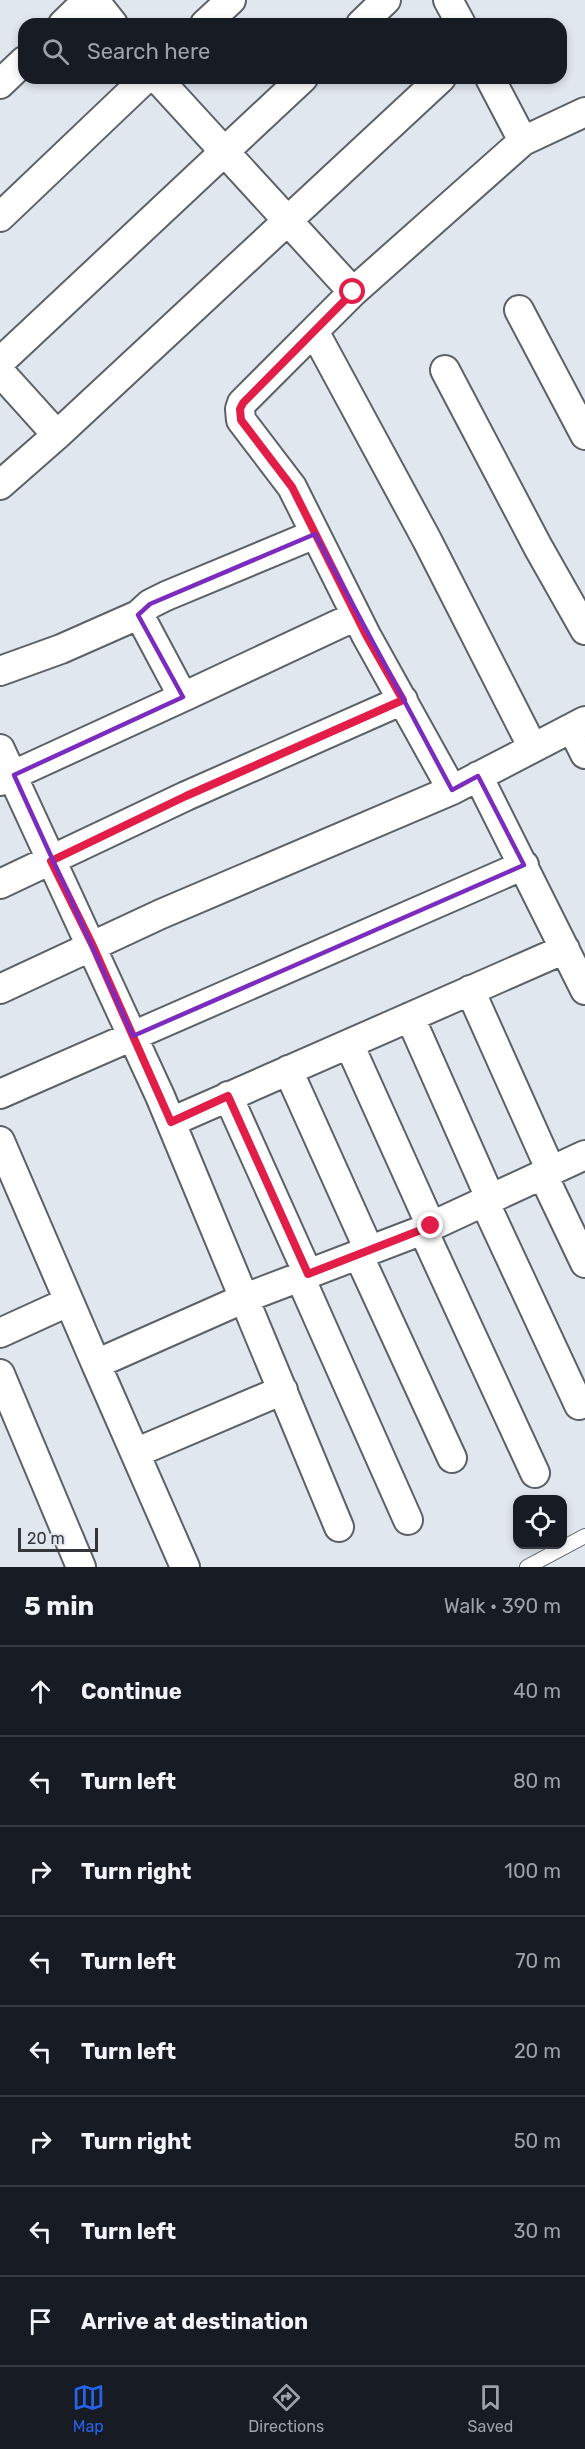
<!DOCTYPE html>
<meta charset="utf-8">
<style>
body{margin:0;font-family:Rubik,sans-serif;background:#20242c;color:#f1f3f6}
.controls{position:absolute;right:18px;bottom:18px;display:grid;overflow:hidden;border-radius:12px;box-shadow:0 3px 9px #0003}
.controls button{width:54px;height:54px;display:grid;place-items:center;padding:0;border:0;border-bottom:2px solid #363941;background:#171b24;color:#f1f3f6;font:30px sans-serif}
.scale{position:absolute;left:18px;bottom:15px;width:80px;box-sizing:border-box;padding-left:6px;border:3px solid #343639;border-top:0;font-size:16px;line-height:21px;white-space:nowrap;color:#343639;-webkit-text-stroke:4px #e1e7ef;paint-order:stroke}
.stop{position:absolute;width:18px;height:18px;margin:-14px;border:4px solid #e11d48;border-radius:50%;background:#fff}
.stop.end{background:#e11d48;border-color:#fff;box-shadow:0 2px 6px #0008}
.list{margin:0;padding:0;list-style:none}
h2{display:flex;justify-content:space-between;align-items:center;height:78px;margin:0;padding:0 24px;font-size:26px}
h2 small{font-size:20px;font-weight:400;color:#9ea1a6}
.list li{display:grid;grid-template-columns:39px 1fr auto;gap:18px;align-items:center;box-sizing:border-box;height:90px;padding:0 24px;border-top:2px solid #363941}
.list b{display:block;font-size:22px;white-space:nowrap}
.list em{font-size:20px;font-style:normal;color:#9ea1a6}
.icon{flex:none;width:33px;height:33px;fill:none;stroke:currentColor;stroke-width:2;stroke-linecap:round;stroke-linejoin:round}
.map{position:relative;flex:none;width:585px;height:1567px;overflow:hidden}
.search{position:absolute;background:#171b24;box-shadow:0 3px 9px #0003;left:18px;right:18px;top:18px;height:66px;display:flex;align-items:center;gap:15px;box-sizing:border-box;padding:0 21px;border-radius:18px;color:#9ea1a6;font-size:22px}
.sheet{height:798px;background:#171b24}
nav{display:flex;justify-content:space-around;align-items:center;box-sizing:border-box;height:84px;border-top:2px solid #363941;background:#171b24;font-size:16px;color:#9ea1a6}
nav a{display:grid;justify-items:center;gap:3px}
nav .on{color:#2563eb}
.map>svg:first-child{display:block}
.lines{fill:none;stroke-linecap:round;stroke-linejoin:round}
.service-casing{stroke:#5c6167;stroke-width:16}
.minor-casing{stroke:#5c6167;stroke-width:32}
.service{stroke:#fff;stroke-width:14}
.minor{stroke:#fff;stroke-width:28}
.route{stroke:#e11d48;stroke-width:8}
.marked{fill:none;stroke:#7b2cbf;stroke-width:4.5;stroke-linejoin:round}
</style>
<div class="map">
<svg width="585" height="1567" viewBox="0 0 585 1567">
<rect width="100%" height="100%" fill="#e1e7ef"/>
<g class="lines">
<defs>
<path id="service" d="M527 1567 585 1536"/>
<path id="minor" d="M94 0 113 24
M448 0 461 24
M63 24 88 0
M205 24 231 0
M361 24 386 0
M157 78 353 292 523 141
M490 78 523 141 585 112
M0 84 24 61
M0 217 146 78
M353 292 242 403 240 409 241 420 292 487 366 635 452 790
M519 310 585 435
M314 331 427 540 533 748
M0 362 303 78
M445 370 538 547 585 630
M0 372 57 435
M0 485 57 435 441 78
M138 615 150 604 166 596 315 534
M0 671 61 649 138 615 142 620 183 697 356 616
M572 728 585 754
M0 749 160 1096 339 1527
M478 776 585 990
M0 781 183 697
M0 884 186 796 403 700
M0 989 161 914 452 790 585 721
M470 990 551 1171
M410 1017 491 1200
M349 1044 431 1226
M288 1070 369 1250
M0 1094 524 865
M228 1096 308 1274
M171 1122 565 949
M0 1141 96 1364 245 1298 423 1230 585 1155
M543 1175 585 1263
M485 1203 579 1405
M423 1230 535 1473
M358 1254 452 1458
M300 1277 408 1520
M0 1333 68 1302
M96 1364 185 1567
M0 1374 81 1567
M135 1453 283 1390"/>
</defs>
<use href="#service" class="service-casing"/>
<use href="#minor" class="minor-casing"/>
<use href="#service" class="service"/>
<use href="#minor" class="minor"/>
</g>
<g class="lines">
<path class="route" d="M353 292 243 403 240 409 241 420 292 487 366 635 403 700 186 796 51 861 93 946 171 1122 228 1096 308 1274 431 1226"/>
</g>
<path class="marked" d="M315 534 452 790 478 776 524 865 133 1036 14 775 183 697 138 615 150 604Z"/>
</svg>
<div class="controls">
<button><svg class="icon" aria-label="locate" viewBox="0 0 24 24"><circle cx="12" cy="12" r="6"/><path d="M12 2v4M12 18v4M2 12h4M18 12h4"/></svg></button>
</div>
<div class="scale">20 m</div>
<div class="stop" style="left:353px;top:292px"></div>
<div class="stop end" style="left:431px;top:1226px"></div>
<div class="search"><svg class="icon" aria-label="search" viewBox="0 0 24 24"><circle cx="10" cy="10" r="6"/><path d="M15 15l6 6"/></svg>Search here</div>
</div>
<section class="sheet">
<h2>5 min<small>Walk · 390 m</small></h2>
<ul class="list">
<li><svg class="icon" aria-label="ahead" viewBox="0 0 24 24"><path d="M12 20V5M6 11l6-6 6 6"/></svg><div><b>Continue</b></div><em>40 m</em></li>
<li><svg class="icon" aria-label="left" viewBox="0 0 24 24"><path d="M17 20v-9H6M10 6l-5 5 5 5"/></svg><div><b>Turn left</b></div><em>80 m</em></li>
<li><svg class="icon" aria-label="right" viewBox="0 0 24 24"><path d="M7 20v-9h11M14 6l5 5-5 5"/></svg><div><b>Turn right</b></div><em>100 m</em></li>
<li><svg class="icon" aria-label="left" viewBox="0 0 24 24"><path d="M17 20v-9H6M10 6l-5 5 5 5"/></svg><div><b>Turn left</b></div><em>70 m</em></li>
<li><svg class="icon" aria-label="left" viewBox="0 0 24 24"><path d="M17 20v-9H6M10 6l-5 5 5 5"/></svg><div><b>Turn left</b></div><em>20 m</em></li>
<li><svg class="icon" aria-label="right" viewBox="0 0 24 24"><path d="M7 20v-9h11M14 6l5 5-5 5"/></svg><div><b>Turn right</b></div><em>50 m</em></li>
<li><svg class="icon" aria-label="left" viewBox="0 0 24 24"><path d="M17 20v-9H6M10 6l-5 5 5 5"/></svg><div><b>Turn left</b></div><em>30 m</em></li>
<li><svg class="icon" aria-label="arrive" viewBox="0 0 24 24"><path d="M6 21V4h12l-3 4 3 4H6"/></svg><div><b>Arrive at destination</b></div></li>
</ul>
</section>
<nav>
<a class="on"><svg class="icon" aria-label="map" viewBox="0 0 24 24"><path d="M3 6l6-2 6 2 6-2v14l-6 2-6-2-6 2zM9 4v14M15 6v14"/></svg>Map</a>
<a><svg class="icon" aria-label="directions" viewBox="0 0 24 24"><path d="M12 3l9 9-9 9-9-9zM9 14v-3h6M13 9l2 2-2 2"/></svg>Directions</a>
<a><svg class="icon" aria-label="saved" viewBox="0 0 24 24"><path d="M7 4h10v16l-5-4-5 4z"/></svg>Saved</a>
</nav>
